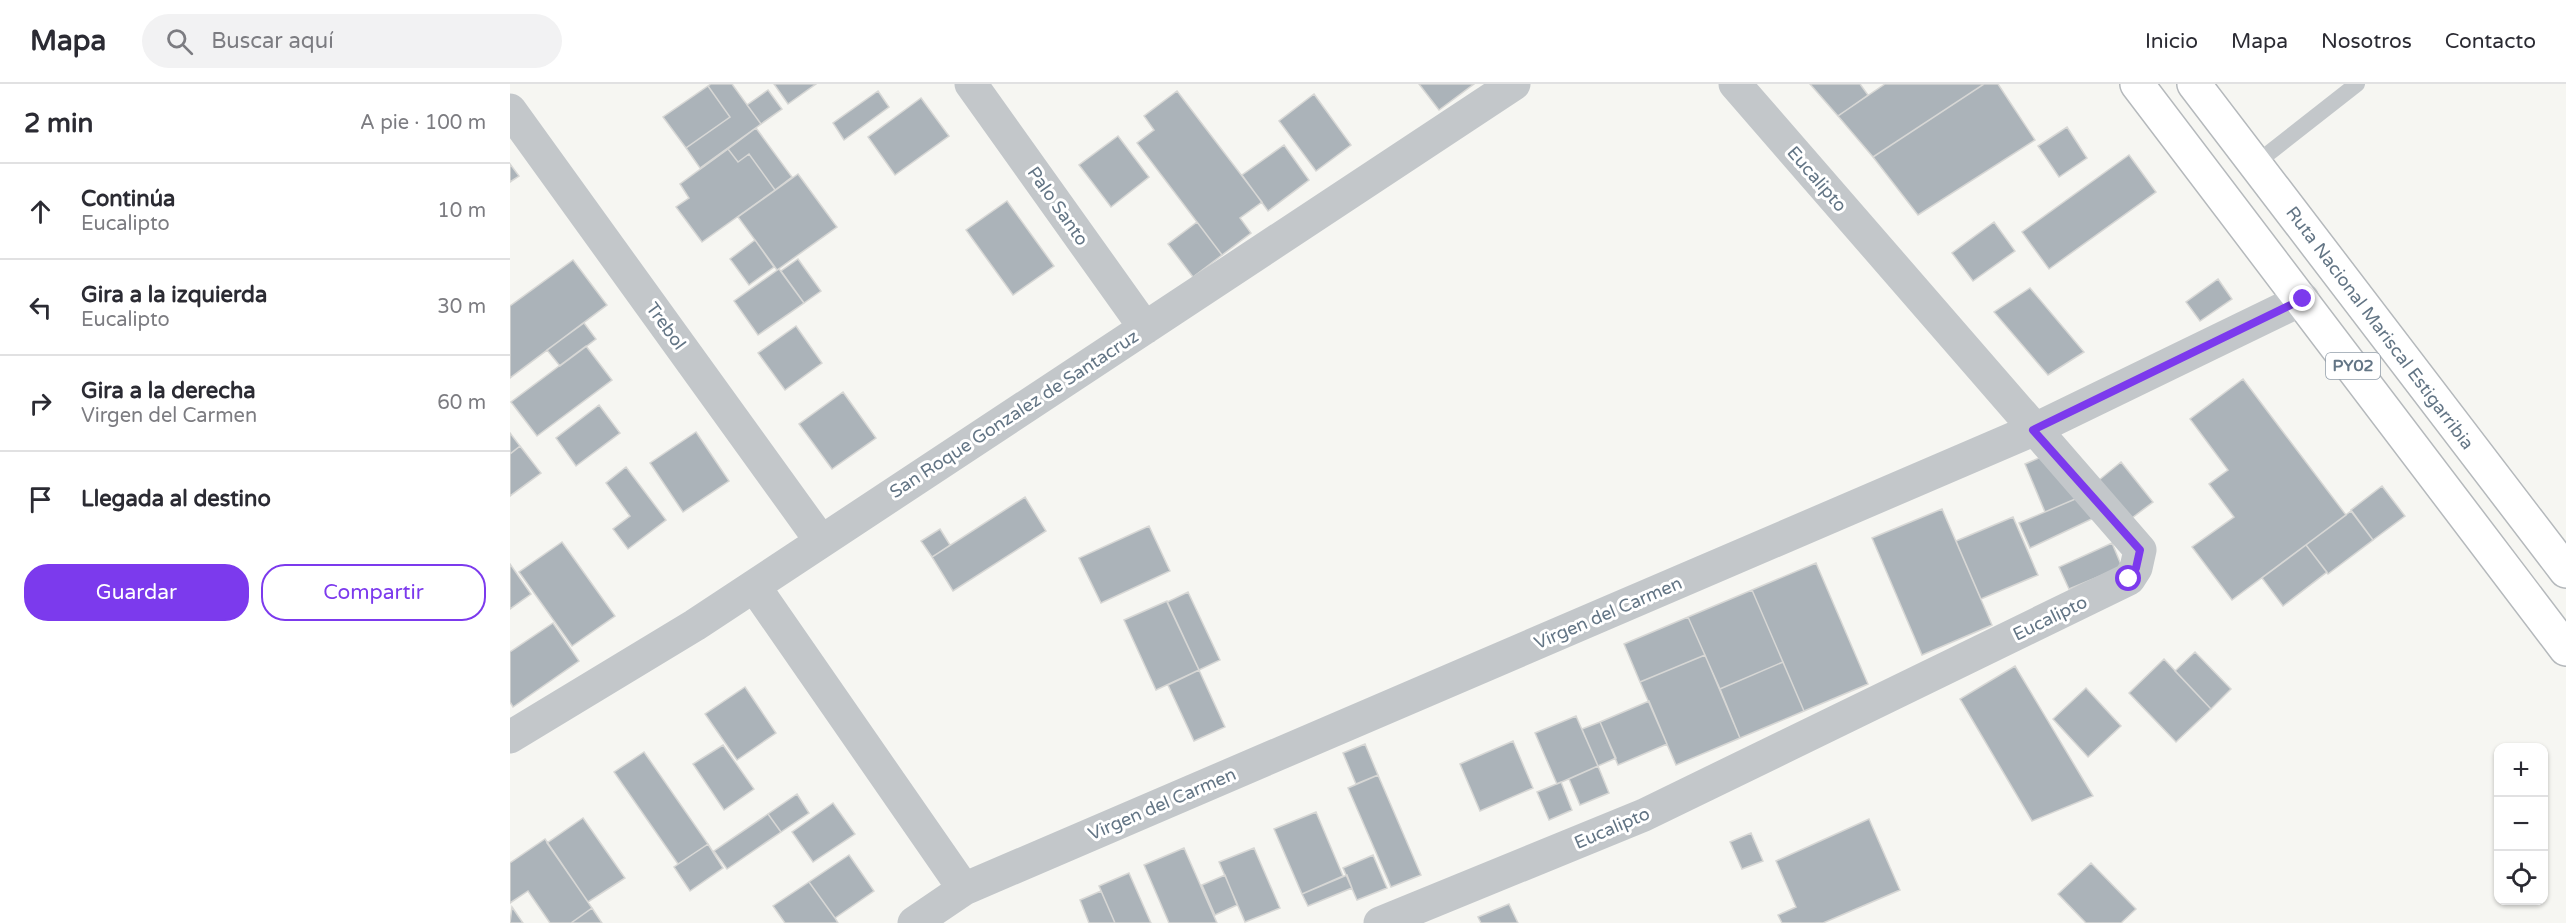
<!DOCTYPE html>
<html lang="es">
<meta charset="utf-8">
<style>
body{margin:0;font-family:"Varela Round",sans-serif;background:#f2f2f3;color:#2b2b33}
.controls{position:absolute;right:18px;bottom:18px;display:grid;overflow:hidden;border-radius:12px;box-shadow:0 2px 4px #0004}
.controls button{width:54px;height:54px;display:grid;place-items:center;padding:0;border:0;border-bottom:2px solid #e1e1e2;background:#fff;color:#2b2b33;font:30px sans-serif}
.stop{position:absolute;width:18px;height:18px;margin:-14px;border:4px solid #7c3aed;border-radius:50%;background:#fff}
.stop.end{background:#7c3aed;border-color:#fff;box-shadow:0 2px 6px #0008}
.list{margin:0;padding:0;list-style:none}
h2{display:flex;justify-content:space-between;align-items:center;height:78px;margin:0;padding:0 24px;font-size:26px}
h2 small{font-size:20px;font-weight:400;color:#7c7c81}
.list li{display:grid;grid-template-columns:39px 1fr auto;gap:18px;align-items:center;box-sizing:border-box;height:96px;padding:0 24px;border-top:2px solid #e1e1e2}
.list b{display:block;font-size:22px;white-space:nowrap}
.list p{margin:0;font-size:20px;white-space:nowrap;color:#7c7c81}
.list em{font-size:20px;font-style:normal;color:#7c7c81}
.actions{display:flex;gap:12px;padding:18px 24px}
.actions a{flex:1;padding:14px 0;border:2px solid #7c3aed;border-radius:24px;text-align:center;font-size:21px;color:#7c3aed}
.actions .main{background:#7c3aed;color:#fff}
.icon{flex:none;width:33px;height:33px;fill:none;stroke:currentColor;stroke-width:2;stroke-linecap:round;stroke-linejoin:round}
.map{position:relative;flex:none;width:2056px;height:839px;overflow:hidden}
header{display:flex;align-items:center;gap:36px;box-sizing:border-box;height:84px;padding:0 30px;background:#fff;border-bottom:2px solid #e1e1e2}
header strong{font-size:28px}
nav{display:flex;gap:33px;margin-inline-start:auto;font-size:21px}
.search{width:420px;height:54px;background:#f2f2f3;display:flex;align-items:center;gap:15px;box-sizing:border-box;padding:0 21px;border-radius:33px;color:#7c7c81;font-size:22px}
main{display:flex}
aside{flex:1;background:#fff}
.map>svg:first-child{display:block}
.building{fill:#abb3b9;stroke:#d7d7d5;stroke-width:1.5}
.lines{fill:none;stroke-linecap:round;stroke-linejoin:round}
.highway-casing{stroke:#b5b9bc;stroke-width:36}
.lane{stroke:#c3c7ca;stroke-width:16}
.street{stroke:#c3c7ca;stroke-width:33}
.highway{stroke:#fff;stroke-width:33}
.route{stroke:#7c3aed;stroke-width:8}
.labels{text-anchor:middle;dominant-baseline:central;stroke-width:6;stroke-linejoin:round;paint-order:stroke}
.shield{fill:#fff;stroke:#929eaa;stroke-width:1.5}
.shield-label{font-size:16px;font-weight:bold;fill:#637585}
.street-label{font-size:18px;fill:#637585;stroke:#fff}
</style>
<header>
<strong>Mapa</strong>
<div class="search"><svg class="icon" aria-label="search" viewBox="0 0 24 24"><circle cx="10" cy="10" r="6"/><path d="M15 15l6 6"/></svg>Buscar aquí</div>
<nav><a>Inicio</a><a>Mapa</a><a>Nosotros</a><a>Contacto</a></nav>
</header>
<main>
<aside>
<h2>2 min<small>A pie · 100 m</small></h2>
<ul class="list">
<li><svg class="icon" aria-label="ahead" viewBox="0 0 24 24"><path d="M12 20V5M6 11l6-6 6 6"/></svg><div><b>Continúa</b><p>Eucalipto</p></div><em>10 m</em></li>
<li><svg class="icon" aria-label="left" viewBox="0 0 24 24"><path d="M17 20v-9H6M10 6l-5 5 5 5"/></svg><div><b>Gira a la izquierda</b><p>Eucalipto</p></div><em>30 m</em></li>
<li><svg class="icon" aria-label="right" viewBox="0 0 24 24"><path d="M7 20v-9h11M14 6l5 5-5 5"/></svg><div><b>Gira a la derecha</b><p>Virgen del Carmen</p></div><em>60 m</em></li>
<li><svg class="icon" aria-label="arrive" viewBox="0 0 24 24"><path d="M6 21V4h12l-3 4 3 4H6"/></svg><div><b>Llegada al destino</b></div></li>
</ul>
<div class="actions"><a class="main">Guardar</a><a>Compartir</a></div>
</aside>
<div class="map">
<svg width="2056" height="839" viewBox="0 0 2056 839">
<rect width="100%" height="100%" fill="#f6f6f2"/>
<path class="building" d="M201 0H222L251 40 190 84 176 64 220 33 198 2Z
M264 0H306L278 20Z
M909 0H964L929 26Z
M1300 0H1350L1358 11 1328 32Z
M1375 0H1474L1363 73 1328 32Z
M1474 0H1488L1525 56 1408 131 1363 73Z
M198 2 220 33 176 64 153 33Z
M258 6 272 25 251 40 237 21Z
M368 7 379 23 334 56 323 39Z
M667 7 752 118 730 134 741 149 712 171 627 59 644 46 634 32Z
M804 10 841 61 806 87 769 37Z
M411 14 439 52 385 91 358 53Z
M1557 43 1577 74 1549 93 1528 62Z
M246 44 282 93 265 106 239 70 228 78 218 65Z
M608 52 639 93 601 123 569 81Z
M774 61 799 96 758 127 732 91Z
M218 65 228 78 239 70 265 106 192 158 166 123 179 114 170 100Z
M1619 71 1646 108 1539 185 1512 148Z
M0 80 9 92 0 98Z
M288 90 327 143 267 186 228 133Z
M497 117 544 182 503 211 456 146Z
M687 138 712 171 683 193 658 160Z
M1484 138 1505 167 1463 197 1442 169Z
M245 156 264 183 239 201 220 175Z
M288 175 311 207 294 219 271 187Z
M63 176 97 221 0 294V222Z
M269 185 294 219 248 251 224 217Z
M1708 195 1722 215 1690 237 1676 218Z
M1520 204 1574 268 1538 291 1484 228Z
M74 239 86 255 50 282 37 266Z
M286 242 312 279 275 306 248 269Z
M76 262 102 296 27 352 1 318Z
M1733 295 1836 431 1722 516 1682 463 1724 433 1699 400 1718 386 1680 335Z
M333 308 366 354 322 385 289 340Z
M89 321 110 349 66 382 46 354Z
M186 348 219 397 173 428 140 379Z
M0 349 10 362 0 370Z
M10 362 31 389 0 412V370Z
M1536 371 1570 413 1535 428 1515 380Z
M1611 378 1643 418 1614 440 1583 401Z
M116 383 156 436 118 465 103 445 120 432 96 399Z
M1872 402 1895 432 1863 456 1841 426Z
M515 413 536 447 443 507 422 473Z
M1570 413 1588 432 1520 464 1509 439Z
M1432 425 1482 541 1412 571 1362 454Z
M1841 427 1863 456 1818 490 1796 461Z
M1503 433 1528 491 1471 515 1446 457Z
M639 442 660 487 591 519 569 474Z
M430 445 440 461 422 473 411 457Z
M52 458 105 532 62 562 9 488Z
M1602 459 1612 483 1559 505 1549 483Z
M1796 461 1817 488 1773 522 1752 494Z
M1306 479 1358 600 1294 627 1242 506Z
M0 480 21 510 0 525Z
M1242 506 1273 578 1210 605 1178 533Z
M678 508 710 576 689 586 657 518Z
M657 517 689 586 646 606 614 536Z
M1178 533 1195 571 1130 598 1114 560Z
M43 539 69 577 3 623 0 618V568Z
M1685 568 1721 605 1701 625 1665 587Z
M1195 571 1230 654 1166 681 1130 598Z
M1654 575 1701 625 1666 658 1619 609Z
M1273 578 1294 627 1230 654 1210 605Z
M1505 582 1583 712 1522 737 1450 615Z
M689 586 715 643 684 657 658 601Z
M235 603 266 649 227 676 195 630Z
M1576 604 1611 642 1578 673 1543 635Z
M1139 617 1157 660 1108 681 1090 638Z
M1066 632 1088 682 1047 700 1025 649Z
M1090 638 1106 674 1088 682 1072 645Z
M1003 657 1023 704 970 727 950 680Z
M855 660 868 691 846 700 833 669Z
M213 661 244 705 214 726 183 680Z
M134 668 198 760 168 780 104 688Z
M1088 682 1099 709 1070 721 1059 695Z
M868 691 911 791 881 803 838 704Z
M1051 698 1062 726 1039 736 1027 708Z
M287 710 299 729 271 748 258 730Z
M323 719 345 750 303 778 282 748Z
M806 728 833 792 792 810 764 745Z
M258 730 271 748 217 785 204 767Z
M73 734 115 794 78 818 37 759Z
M1359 735 1390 806 1313 839H1272L1268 831 1286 823 1266 777Z
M1241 749 1253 777 1232 785 1220 758Z
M35 755 82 824 61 839H40L18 807 0 819V779Z
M198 760 213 784 180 807 164 783Z
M674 764 707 839H659L634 781Z
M744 764 770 824 735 838 709 778Z
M339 771 364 807 325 834 299 798Z
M863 771 877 804 847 816 833 784Z
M1581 779 1626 825 1611 839H1576L1548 810Z
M619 789 641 839H605L589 802Z
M715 791 727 821 705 831 692 801Z
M837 791 842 804 798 822 792 810Z
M299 798 325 834 328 839H275L263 822Z
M591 807 605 839H579L570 816Z
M999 820 1008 839H971L968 833Z
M2 823 13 839H0Z
M82 824 92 839H61Z"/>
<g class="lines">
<defs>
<path id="highway" d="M1627 0 2056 565
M1684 0 2056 487"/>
</defs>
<use href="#highway" class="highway-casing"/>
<path class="lane" d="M1745 80 1847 0"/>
<path class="street" d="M461 0 635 244
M0 26 311 457
M244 502 454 805
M0 653 185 541 1004 0
M404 839 454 805 1523 346 1793 215
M870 839 1134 731 1619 495 1626 484 1630 466 1225 0"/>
<use href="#highway" class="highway"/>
</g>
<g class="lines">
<path class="route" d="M1619 495 1626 484 1630 466 1523 346 1793 215"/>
</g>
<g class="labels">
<rect class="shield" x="1816" y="269" width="54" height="26" rx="4.5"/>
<g class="shield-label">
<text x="1843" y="282">PY02</text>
</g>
<g class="street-label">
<text transform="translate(1307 95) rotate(49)">Eucalipto</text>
<text transform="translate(548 122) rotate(55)">Palo Santo</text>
<text transform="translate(156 242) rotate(54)">Trebol</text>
<text transform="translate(1870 244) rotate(53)">Ruta Nacional Mariscal Estigarribia</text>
<text transform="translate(504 330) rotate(-33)">San Roque Gonzalez de Santacruz</text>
<text transform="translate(1098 529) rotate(-23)">Virgen del Carmen</text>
<text transform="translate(1540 534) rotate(-26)">Eucalipto</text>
<text transform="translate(652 720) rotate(-23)">Virgen del Carmen</text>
<text transform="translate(1102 744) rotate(-23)">Eucalipto</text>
</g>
</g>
</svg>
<div class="controls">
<button>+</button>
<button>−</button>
<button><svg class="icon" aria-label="locate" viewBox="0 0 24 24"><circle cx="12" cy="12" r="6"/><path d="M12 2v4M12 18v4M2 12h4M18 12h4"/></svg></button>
</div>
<div class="stop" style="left:1619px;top:495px"></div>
<div class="stop end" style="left:1793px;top:215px"></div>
</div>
</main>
